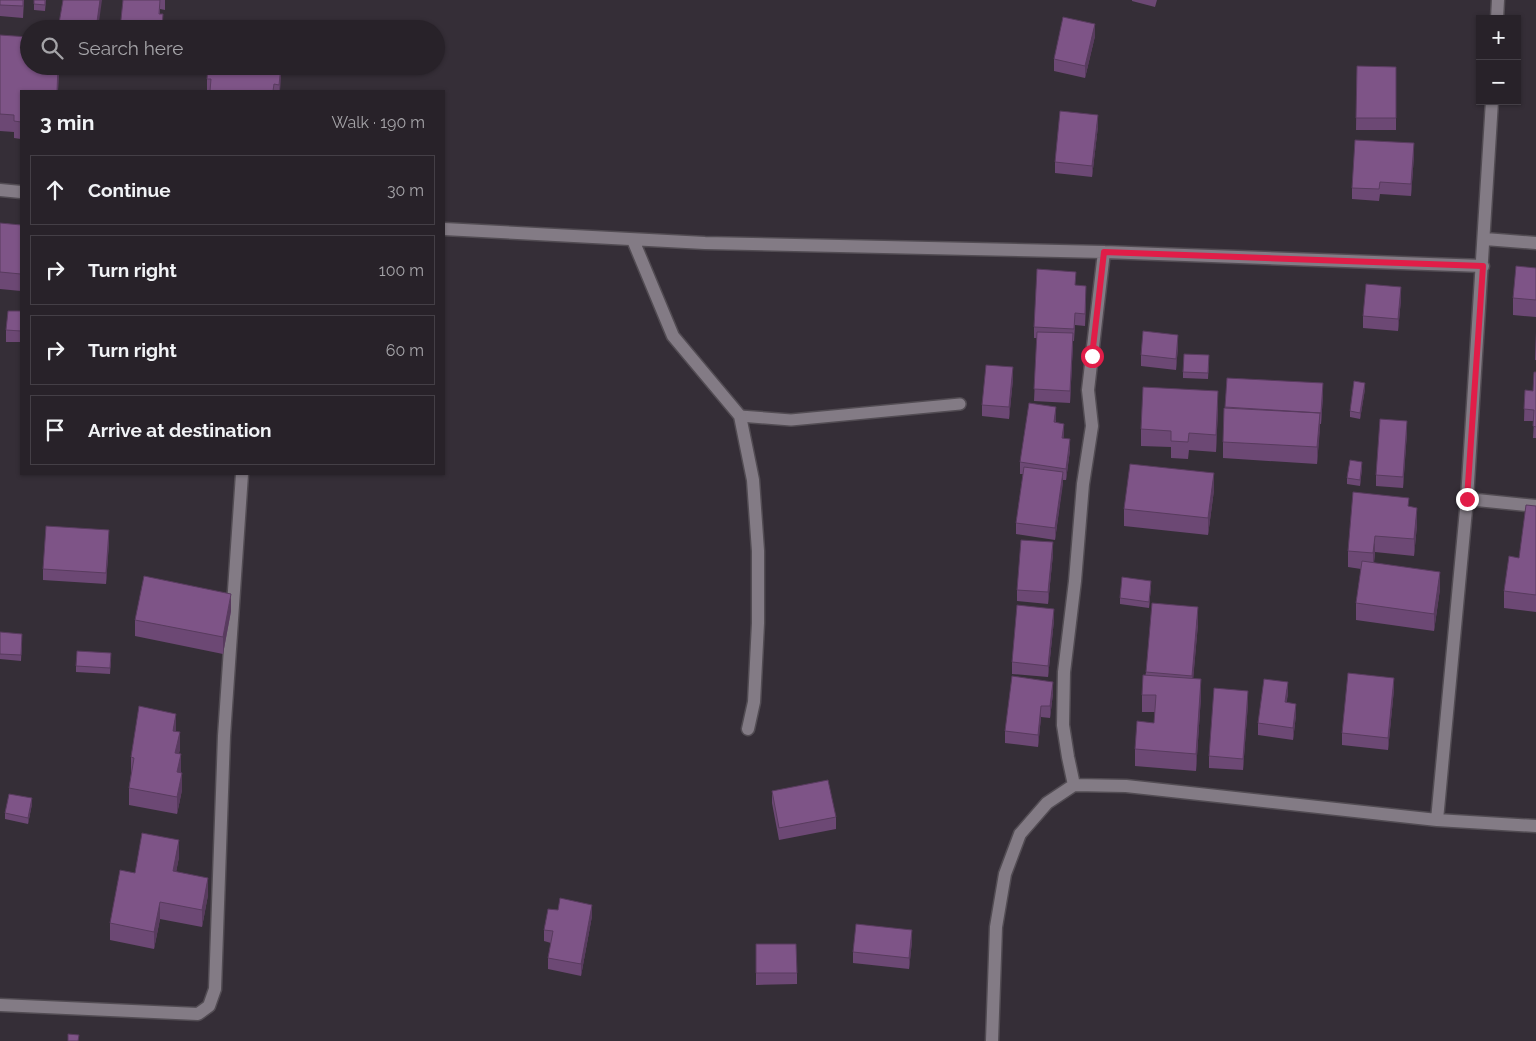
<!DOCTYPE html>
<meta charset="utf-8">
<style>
body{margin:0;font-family:Raleway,sans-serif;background:#342f35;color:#f1f3f6}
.controls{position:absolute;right:15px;top:15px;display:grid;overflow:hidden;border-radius:0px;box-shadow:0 1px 4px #0004}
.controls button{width:45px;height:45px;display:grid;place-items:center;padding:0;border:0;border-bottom:1px solid #443f46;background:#282229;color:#f1f3f6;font:25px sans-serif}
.stop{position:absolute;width:15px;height:15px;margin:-11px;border:4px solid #e11d48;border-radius:50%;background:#fff}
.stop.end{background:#e11d48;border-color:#fff;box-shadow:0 1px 5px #0008}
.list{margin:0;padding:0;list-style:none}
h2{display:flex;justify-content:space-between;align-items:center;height:65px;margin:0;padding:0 20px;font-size:21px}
h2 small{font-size:16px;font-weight:400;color:#a5a4a8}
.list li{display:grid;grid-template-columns:32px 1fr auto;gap:15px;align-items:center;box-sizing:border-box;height:70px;margin:0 10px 10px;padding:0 10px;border:1px solid #443f46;border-radius:0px}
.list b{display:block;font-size:19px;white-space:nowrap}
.list em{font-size:16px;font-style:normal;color:#a5a4a8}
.icon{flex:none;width:28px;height:28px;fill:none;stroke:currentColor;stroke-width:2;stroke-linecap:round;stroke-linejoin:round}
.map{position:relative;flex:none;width:1536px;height:1041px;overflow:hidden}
.search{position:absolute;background:#282229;box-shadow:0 1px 4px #0004;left:20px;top:20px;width:425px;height:55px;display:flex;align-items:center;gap:12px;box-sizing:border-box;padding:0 18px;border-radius:28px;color:#a5a4a8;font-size:19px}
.panel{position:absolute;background:#282229;box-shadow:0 1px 4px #0004;left:20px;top:90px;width:425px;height:385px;border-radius:0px}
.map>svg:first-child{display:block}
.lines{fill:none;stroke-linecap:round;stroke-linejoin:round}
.lane-casing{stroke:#524c53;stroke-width:14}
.street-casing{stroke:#524c53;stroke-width:15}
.lane{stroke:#837b85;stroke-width:11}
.street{stroke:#837b85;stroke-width:12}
.wall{fill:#6c4874}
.shaded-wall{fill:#583b5e}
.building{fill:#7e5487;stroke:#583b5e}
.route{stroke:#e11d48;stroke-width:6}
</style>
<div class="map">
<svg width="1536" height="1041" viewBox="0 0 1536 1041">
<rect width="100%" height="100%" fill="#352e37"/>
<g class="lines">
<defs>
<path id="lane" d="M740 416 791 420 960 404"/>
<path id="street" d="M1497 19 1498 0
M0 190 21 192
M444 229 705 243 1104 252 1483 266
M1485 239 1536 243
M633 240 673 336 740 416 753 480 758 551V623L754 702 748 729
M1467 499 1536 506
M1074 785 1068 757 1063 725 1064 672 1075 581 1083 484 1092 426 1088 390 1104 252
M1437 820 1467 499 1492 101
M0 1005 198 1014 209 1006 215 989 224 736 242 474
M992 1041 996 927 1005 874 1020 834 1047 803 1074 785 1126 786 1437 820 1536 826"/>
</defs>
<use href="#lane" class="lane-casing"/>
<use href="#street" class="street-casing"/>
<use href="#lane" class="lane"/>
<use href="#street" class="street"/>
</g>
<path class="wall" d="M0 0H24L23 18 0 16Z
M34 0H46L45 11 34 10Z
M123 0H165V10L160 9V14L163 29Z
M1132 0H1157L1155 7 1132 1Z
M0 35 59 66 58 91H21V139L14 138V132L0 131Z
M1095 36 1085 78 1054 71V59Z
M281 66 280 91H207V79Z
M1357 66 1396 67V130H1356Z
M1098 126 1092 177 1055 173V162Z
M1414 155 1411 196 1380 194 1379 201 1352 199V188Z
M0 223 21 225V291L0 289Z
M1536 268V317L1513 315V298Z
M1075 285 1086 297 1085 326 1075 325 1074 341H1073L1070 403 1034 401 1037 338H1034V327Z
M1401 299 1398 331 1363 328V316Z
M21 311V342H6V330Z
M1536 332V360H1535Z
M1178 346 1176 370 1141 366V355Z
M1209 361 1208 379 1183 378V372Z
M1536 372V438H1533L1534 421H1524L1525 390 1533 391Z
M1227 378 1323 395 1321 424H1320L1317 464 1223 458V442Z
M1013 379 1009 419 982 416V405Z
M1365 389 1360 419 1350 417V411Z
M1218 408 1216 452 1189 450 1188 459 1171 458V447L1141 446V429Z
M1056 419V422L1064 435 1063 438 1070 450 1066 480H1063L1055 540 1016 534V523L1023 474H1020V462Z
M1407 432 1403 488 1376 486V475Z
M1362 468 1360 486 1347 484V478Z
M1214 490 1208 535 1124 526V509Z
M1536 506V612L1504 608V591L1519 558Z
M1409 507 1417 525 1414 556 1375 552 1374 563 1440 589 1434 631 1356 620V603L1361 569 1348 567V551Z
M109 542 106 584 43 580V569Z
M1053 554 1048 604 1017 601V590Z
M1151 586 1149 608 1120 604V598Z
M231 611 223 654 135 636V620Z
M1054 620 1048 677 1012 674V662Z
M1198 624 1193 679 1201 696 1196 771 1135 766V749L1154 723 1155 712H1142V695L1146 672Z
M0 632 22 640 21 661 0 659Z
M111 658 110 674 76 672V666Z
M1394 689 1388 750 1342 745V733Z
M1053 693 1050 718 1041 717 1038 747 1005 743V731Z
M1288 694 1286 703 1296 715 1293 740 1258 735V723Z
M1248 703 1243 770 1209 768V756Z
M176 731 180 749 179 753 181 771 182 790 177 814 129 805V788L131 774V757Z
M772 791 836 817V829L779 840 772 803Z
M32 804 28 824 5 819V813Z
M179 857 176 872 208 895 202 927 160 919 154 949 110 940V923L135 873Z
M592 916 581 976 548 969V958L551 943 544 941V930Z
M912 941 909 969 853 963V952Z
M756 944 797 973V984L756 985Z"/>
<path class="shaded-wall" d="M100 0H102L98 29H96Z
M1095 24V36L1085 78V66Z
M58 66H59L58 91H57Z
M281 66 280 91H279Z
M1098 115V126L1092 177V166Z
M1414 143V155L1411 196V184Z
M1086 286V297L1085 326V314Z
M1401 287V299L1398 331V319Z
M1073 333V345L1070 403V391Z
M1178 335V346L1176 370V359Z
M1013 367V379L1009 419V407Z
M1323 383V395L1321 424V413Z
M1365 383V389L1360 419V413Z
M1218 391V408L1216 452V435Z
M1056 407V419L1054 434V422Z
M1320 413V430L1317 464V447Z
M1407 421V432L1403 488V477Z
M1064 424V435L1062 449V438Z
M1070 439V450L1066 480V469Z
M1362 462V468L1360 486V480Z
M1063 472V484L1055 540V528Z
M1214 473V490L1208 535V518Z
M1417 508V525L1414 556V539Z
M109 530V542L106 584V573Z
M1375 536V552L1373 570V553Z
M1053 542V554L1048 604V592Z
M1440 572V589L1434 631V614Z
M1151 581V586L1149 608V602Z
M231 594V611L223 654V637Z
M1198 607V624L1192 693V676Z
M1054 609V620L1048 677V666Z
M1394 678V689L1388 750V738Z
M1201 679V696L1196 771V754Z
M1053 682V693L1050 718V706Z
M1288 682V694L1285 714V702Z
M1248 691V703L1243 770V759Z
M1296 704V715L1293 740V728Z
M1041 706V717L1038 747V735Z
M176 714V731L173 747V731Z
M180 732V749L175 770V753Z
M181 754V771L177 788V772Z
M182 773V790L177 814V797Z
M32 798V804L28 824V818Z
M179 840V857L173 888V871Z
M208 878V895L202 927V910Z
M160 902V919L154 949V932Z
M592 905V916L581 976V964Z
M912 930V941L909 969V958Z"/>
<path class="building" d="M0 0H23V6L0 5Z
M34 0H45V5L34 4Z
M63 0H100L96 29H58Z
M123 0H160L159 14H163L162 29H120Z
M1063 17 1095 24 1085 66 1054 59Z
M0 35 29 37V66H58L57 91H21V122L14 121V115L0 114Z
M208 66H281L279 85 274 84 273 91H210L211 79H207Z
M1357 66 1396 67V118H1356Z
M1060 111 1098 115 1092 166 1055 162Z
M1355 140 1414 143 1411 184 1380 182 1379 189 1352 188Z
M0 223 21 225V274L0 272Z
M1516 266 1536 268V300L1513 298Z
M1037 269 1076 272 1075 285 1086 286 1085 314 1075 313 1074 329 1034 327Z
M1366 284 1401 287 1398 319 1363 316Z
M8 311H21V331L6 330Z
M1143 331 1178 335 1176 359 1141 355Z
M1037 332 1073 333 1070 391 1034 389Z
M1184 354 1209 355 1208 373 1183 372Z
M986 365 1013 367 1009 407 982 405Z
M1534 372H1536V427L1533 426 1534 410 1524 409 1525 390 1533 391Z
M1227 378 1323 383 1321 413 1225 407Z
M1354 381 1365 383 1360 413 1350 411Z
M1143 387 1218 391 1216 435 1189 433 1188 442 1171 441V431L1141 429Z
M1029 403 1056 407 1054 422 1064 424 1062 438 1070 439 1066 469 1020 462Z
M1224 408 1320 413 1317 447 1223 442Z
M1380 419 1407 421 1403 477 1376 475Z
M1350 460 1362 462 1360 480 1347 478Z
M1130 464 1214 473 1208 518 1124 509Z
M1024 467 1063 472 1055 528 1016 523Z
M1353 492 1409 498 1408 506 1417 508 1414 539 1375 536 1373 553 1348 551Z
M1526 505 1536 506V595L1504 591 1509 556 1519 558Z
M46 526 109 530 106 573 43 569Z
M1021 540 1053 542 1048 592 1017 590Z
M1362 561 1440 572 1434 614 1356 603Z
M144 576 231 594 223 637 135 620Z
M1122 577 1151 581 1149 602 1120 598Z
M1152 603 1198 607 1192 676 1146 672Z
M1017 605 1054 609 1048 666 1012 662Z
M0 632 22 634 21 655 0 654Z
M77 651 111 653 110 668 76 666Z
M1348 673 1394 678 1388 738 1342 733Z
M1143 675 1201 679 1196 754 1135 749 1137 721 1154 723 1156 695H1142Z
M1012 676 1053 682 1050 706H1041L1038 735 1005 731Z
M1264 679 1288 682 1285 702 1296 704 1293 728 1258 723Z
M1214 688 1248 691 1243 759 1209 756Z
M139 706 176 714 173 731 180 732 175 753 181 754 177 772 182 773 177 797 129 788 134 758 131 757Z
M828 780 836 817 779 828 772 791Z
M9 794 32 798 28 818 5 813Z
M142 833 179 840 173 871 208 878 202 910 160 902 154 932 110 923 120 870 135 873Z
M560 898 592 905 581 964 548 958 553 931 544 930 548 909 558 910Z
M856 924 912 930 909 958 853 952Z
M756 944H796L797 973H756Z
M68 1034 79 1035 78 1041H68Z"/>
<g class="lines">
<path class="route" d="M1092 356 1104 252 1483 266 1467 499"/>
</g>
</svg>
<div class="controls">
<button>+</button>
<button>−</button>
</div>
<div class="stop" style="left:1092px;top:356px"></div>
<div class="stop end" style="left:1467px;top:499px"></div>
<div class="search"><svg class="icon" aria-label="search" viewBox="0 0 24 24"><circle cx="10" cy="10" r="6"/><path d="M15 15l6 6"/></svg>Search here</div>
<section class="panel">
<h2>3 min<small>Walk · 190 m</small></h2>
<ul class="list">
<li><svg class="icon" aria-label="ahead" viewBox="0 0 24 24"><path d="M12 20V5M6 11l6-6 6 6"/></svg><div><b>Continue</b></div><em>30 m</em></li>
<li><svg class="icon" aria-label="right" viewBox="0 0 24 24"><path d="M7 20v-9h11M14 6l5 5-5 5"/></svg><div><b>Turn right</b></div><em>100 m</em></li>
<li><svg class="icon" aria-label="right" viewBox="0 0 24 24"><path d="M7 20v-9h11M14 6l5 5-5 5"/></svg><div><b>Turn right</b></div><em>60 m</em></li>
<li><svg class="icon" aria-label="arrive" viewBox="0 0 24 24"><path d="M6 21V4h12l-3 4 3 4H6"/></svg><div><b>Arrive at destination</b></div></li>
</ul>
</section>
</div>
